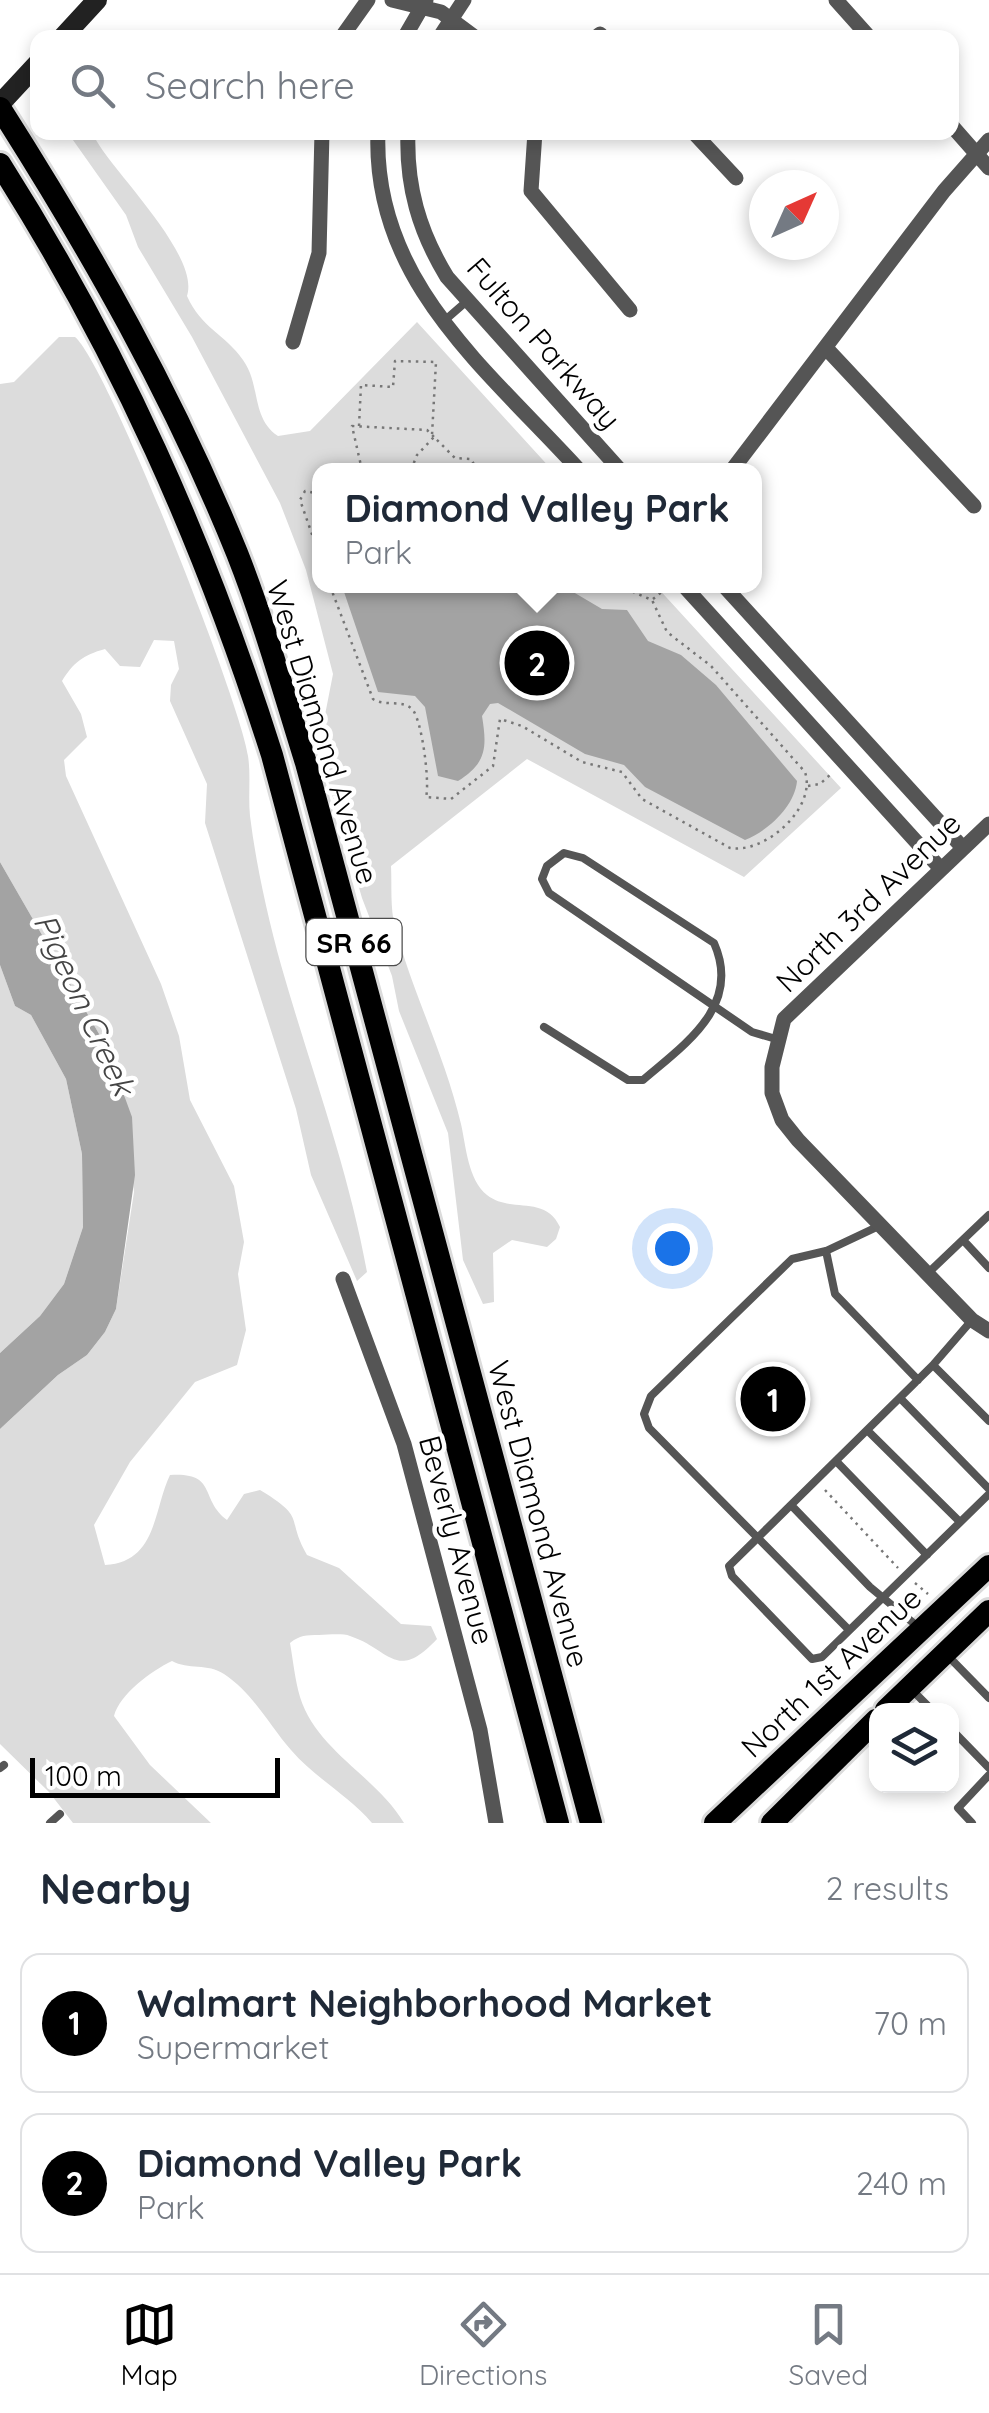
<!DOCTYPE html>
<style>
body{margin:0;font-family:Quicksand,sans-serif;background:#f2f2f3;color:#1f2937}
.controls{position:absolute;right:30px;bottom:30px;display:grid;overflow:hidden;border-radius:20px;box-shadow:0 5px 15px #0003}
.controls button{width:90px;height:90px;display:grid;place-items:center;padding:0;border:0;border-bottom:2px solid #e0e1e3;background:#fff;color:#1f2937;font:50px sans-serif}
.compass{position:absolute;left:749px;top:170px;width:90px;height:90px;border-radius:50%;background:#fff;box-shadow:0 5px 15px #0003;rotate:45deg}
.scale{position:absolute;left:30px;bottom:25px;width:250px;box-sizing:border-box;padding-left:10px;border:5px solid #000;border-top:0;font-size:28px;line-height:35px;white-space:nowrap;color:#000;-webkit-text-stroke:8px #fff;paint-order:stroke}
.you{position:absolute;left:672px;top:1248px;width:35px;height:35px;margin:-25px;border:8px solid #fff;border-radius:50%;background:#1a73e8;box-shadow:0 0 0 15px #1a73e833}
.badge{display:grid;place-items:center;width:65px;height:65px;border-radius:50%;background:#000;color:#fff;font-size:32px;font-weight:700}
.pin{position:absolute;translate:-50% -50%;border:5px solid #fff;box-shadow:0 2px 10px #0006}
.popup{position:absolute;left:312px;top:463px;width:450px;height:130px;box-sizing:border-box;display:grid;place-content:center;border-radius:20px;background:#fff;filter:drop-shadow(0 2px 8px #0005);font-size:32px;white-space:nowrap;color:#747a83}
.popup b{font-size:38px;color:#1f2937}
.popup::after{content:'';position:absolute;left:50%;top:100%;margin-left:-20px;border:20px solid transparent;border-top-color:#fff}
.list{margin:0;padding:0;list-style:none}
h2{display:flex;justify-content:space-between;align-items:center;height:130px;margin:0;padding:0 40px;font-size:42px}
h2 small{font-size:32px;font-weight:400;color:#747a83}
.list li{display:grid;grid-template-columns:65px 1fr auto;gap:30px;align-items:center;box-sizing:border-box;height:140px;margin:0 20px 20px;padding:0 20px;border:2px solid #e0e1e3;border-radius:20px}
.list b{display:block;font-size:38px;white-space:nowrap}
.list p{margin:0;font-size:32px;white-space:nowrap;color:#747a83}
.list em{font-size:32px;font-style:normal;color:#747a83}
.icon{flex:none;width:55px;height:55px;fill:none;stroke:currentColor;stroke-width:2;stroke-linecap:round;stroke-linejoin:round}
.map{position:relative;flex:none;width:989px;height:1823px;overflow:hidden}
.search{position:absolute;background:#fff;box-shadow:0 5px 15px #0003;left:30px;right:30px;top:30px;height:110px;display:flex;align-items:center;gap:25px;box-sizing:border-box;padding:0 35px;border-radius:20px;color:#747a83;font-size:38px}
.sheet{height:450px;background:#fff}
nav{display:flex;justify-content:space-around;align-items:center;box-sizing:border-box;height:140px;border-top:2px solid #e0e1e3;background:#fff;font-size:28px;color:#747a83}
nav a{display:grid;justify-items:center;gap:5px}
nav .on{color:#000}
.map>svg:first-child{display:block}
.green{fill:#dcdcdc}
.water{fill:#a3a3a3}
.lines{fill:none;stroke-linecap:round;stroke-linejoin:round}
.primary-casing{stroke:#dbdbdb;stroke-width:28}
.path{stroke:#777;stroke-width:2.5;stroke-dasharray:2.5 5;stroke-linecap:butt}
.service{stroke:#555;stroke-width:8}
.minor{stroke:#555;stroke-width:15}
.secondary{stroke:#222;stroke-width:20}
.primary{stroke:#000;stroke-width:22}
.labels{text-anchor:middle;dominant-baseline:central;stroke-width:9;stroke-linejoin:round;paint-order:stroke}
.shield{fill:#fff;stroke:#4c4c4c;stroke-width:2.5}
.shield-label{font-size:28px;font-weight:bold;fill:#000}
.street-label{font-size:30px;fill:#000;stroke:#fff}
.water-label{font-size:32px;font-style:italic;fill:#444;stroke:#fff}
</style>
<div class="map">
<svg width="989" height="1823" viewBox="0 0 989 1823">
<rect width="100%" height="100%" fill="#fff"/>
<path class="green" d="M68 133H99L96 140C116 175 200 256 187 296 201 328 225 334 243 360 261 385 251 418 278 436L310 431 417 322 552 470H320V586H656L841 788 744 877 527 759 391 866C392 886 390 908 395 927 413 994 445 1056 461 1124 466 1146 468 1180 487 1195 511 1214 545 1194 560 1227L556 1239 547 1247 512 1240 493 1253 494 1302 483 1304 463 1260 448 1133 399 1011 392 976 362 898 327 777 324 720 333 674 306 570 280 503 192 337 138 247 126 215Z
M59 337H75C108 365 241 703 248 756 251 775 248 796 250 816 256 865 268 918 281 965 310 1067 348 1167 367 1272L357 1281 311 1175 296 1109 205 823 207 784 170 701 171 685 179 669 174 641 154 640 140 667 120 666 105 649C83 655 73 663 62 681L81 714 87 737 64 760 66 776 161 984 179 1036 190 1100 234 1186 244 1242 238 1274 246 1330 237 1365 195 1382 130 1462 94 1525 105 1565C157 1562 153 1511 170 1475 218 1472 199 1499 227 1520L244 1494 260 1490C308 1519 285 1517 307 1555L339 1568 401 1624 431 1626 437 1639C396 1683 390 1649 350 1636 342 1633 328 1635 319 1635 306 1635 300 1635 290 1643 293 1660 295 1680 300 1697 317 1751 376 1776 404 1823H372C348 1795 315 1778 291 1750 269 1725 253 1693 224 1674 208 1663 188 1670 172 1661 151 1671 120 1694 114 1716L150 1765 211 1823H73L49 1792 0 1744V1429L58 1375 87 1355 105 1332 116 1309 134 1192 124 1093 106 1046 0 862V384L14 382Z
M0 965 15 1006 31 1015 66 1079 82 1154 83 1227 64 1284 40 1316 0 1353Z"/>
<path class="water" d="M342 586H563L602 609 627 610 648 641 681 655 716 685 797 781C795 806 768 831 745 840L645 787 624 765 585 754 498 703 490 704 482 716C487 747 487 763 458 781L438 776 425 707 415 696 378 692Z
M0 862 106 1046 132 1117 135 1175 116 1309 105 1332 87 1355 58 1375 0 1429V1353L40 1316 64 1284 83 1227 82 1154 66 1079 31 1015 15 1006 0 965Z"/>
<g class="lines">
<defs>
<path id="primary" d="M0 108C91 251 173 395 237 553 264 621 284 693 306 763L591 1823
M0 164C120 353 204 541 272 755L558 1823
M886 1710 989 1611
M715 1823 989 1566
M772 1823 876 1720"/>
</defs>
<use href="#primary" class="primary-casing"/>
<path class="path" d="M359 426 361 385 393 387 395 361 436 362 432 435
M362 470 352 426 427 430 434 437
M411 470 417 455 434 437 455 458 471 459 477 470
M320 494 305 491 300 500 320 557
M330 586 373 699C385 707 402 699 412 709 422 719 430 783 426 797L451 799 493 766 500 719 522 726 582 762 622 772 642 799 730 848C765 854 817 808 805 772L711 666 667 632 652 600 619 586
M653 599 664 590
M808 786 820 784 831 774
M825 1490 898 1568
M915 1583 928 1594"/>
<path class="service" d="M444 321 467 301
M544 1027 628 1080H643C685 1044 742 1006 714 943L583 858 564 853 547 866 542 879 549 893 752 1032 776 1039
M963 1240 989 1268
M826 1251 835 1294 918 1380
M926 1275 989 1215
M972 1320 933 1365 729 1566 732 1576 812 1659 822 1657 989 1494
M933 1365 989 1421
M900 1398 989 1489
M867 1430 960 1522
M836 1461 927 1555
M791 1505 870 1587 917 1626
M849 1630 649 1428 644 1414 651 1396 792 1259 826 1251 879 1226
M948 1656 989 1698
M913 1691 932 1710
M952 1730 989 1768
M0 1768 4 1765
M50 1823 60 1814
M972 1823 958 1808 989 1775"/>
<path class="minor" d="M392 0 441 12 476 38
M836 0 870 38
M341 38 368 0
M404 38 426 0
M439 38 464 0
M595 38 600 34 604 38
M952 126 989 168
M378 132C372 281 487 369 579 470
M408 132C406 186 419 231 447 277L620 470
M535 132 531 191 630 310
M693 132 736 178
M293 342 319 253 322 132
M826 348 974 506
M732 470 944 191 989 140
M684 586 941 869
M724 586 963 848
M989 824 784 1019 772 1067V1093L782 1120 798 1140 972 1320 989 1331
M343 1279 404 1444 480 1730 496 1823"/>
<path class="secondary" d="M62 38 97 0
M0 104 38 63"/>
<use href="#primary" class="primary"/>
</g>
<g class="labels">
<rect class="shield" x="306.5" y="919" width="95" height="46" rx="8"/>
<g class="shield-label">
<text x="354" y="942">SR 66</text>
</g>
<g class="street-label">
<text transform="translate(544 343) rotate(49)">Fulton Parkway</text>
<text transform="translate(323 732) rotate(73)">West Diamond Avenue</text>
<text transform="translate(868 902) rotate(-44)">North 3rd Avenue</text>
<text transform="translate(539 1514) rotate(75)">West Diamond Avenue</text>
<text transform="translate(457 1540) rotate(75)">Beverly Avenue</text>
<text transform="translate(831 1672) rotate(-43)">North 1st Avenue</text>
</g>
<g class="water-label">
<text transform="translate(85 1004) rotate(65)">Pigeon Creek</text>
</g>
</g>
</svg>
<div class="controls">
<button><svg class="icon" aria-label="layers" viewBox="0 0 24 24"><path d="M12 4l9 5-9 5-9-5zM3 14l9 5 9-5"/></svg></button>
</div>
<svg class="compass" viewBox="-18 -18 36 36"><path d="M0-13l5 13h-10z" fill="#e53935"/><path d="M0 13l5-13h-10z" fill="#747a83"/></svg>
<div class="scale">100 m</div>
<div class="you"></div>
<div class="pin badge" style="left:773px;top:1399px">1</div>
<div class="pin badge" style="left:537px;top:663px">2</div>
<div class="popup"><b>Diamond Valley Park</b>Park</div>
<div class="search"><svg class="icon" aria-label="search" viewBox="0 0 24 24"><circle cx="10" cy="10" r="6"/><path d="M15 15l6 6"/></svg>Search here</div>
</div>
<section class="sheet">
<h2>Nearby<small>2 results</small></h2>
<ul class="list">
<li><span class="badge">1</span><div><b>Walmart Neighborhood Market</b><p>Supermarket</p></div><em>70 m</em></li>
<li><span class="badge">2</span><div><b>Diamond Valley Park</b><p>Park</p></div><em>240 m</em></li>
</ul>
</section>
<nav>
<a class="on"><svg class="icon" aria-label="map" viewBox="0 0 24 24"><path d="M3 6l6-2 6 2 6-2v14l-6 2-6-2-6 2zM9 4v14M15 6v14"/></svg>Map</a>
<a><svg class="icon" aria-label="directions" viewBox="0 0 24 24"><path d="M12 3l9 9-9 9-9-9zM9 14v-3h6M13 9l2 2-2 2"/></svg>Directions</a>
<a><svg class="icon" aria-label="saved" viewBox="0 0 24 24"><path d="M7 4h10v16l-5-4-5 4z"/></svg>Saved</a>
</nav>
